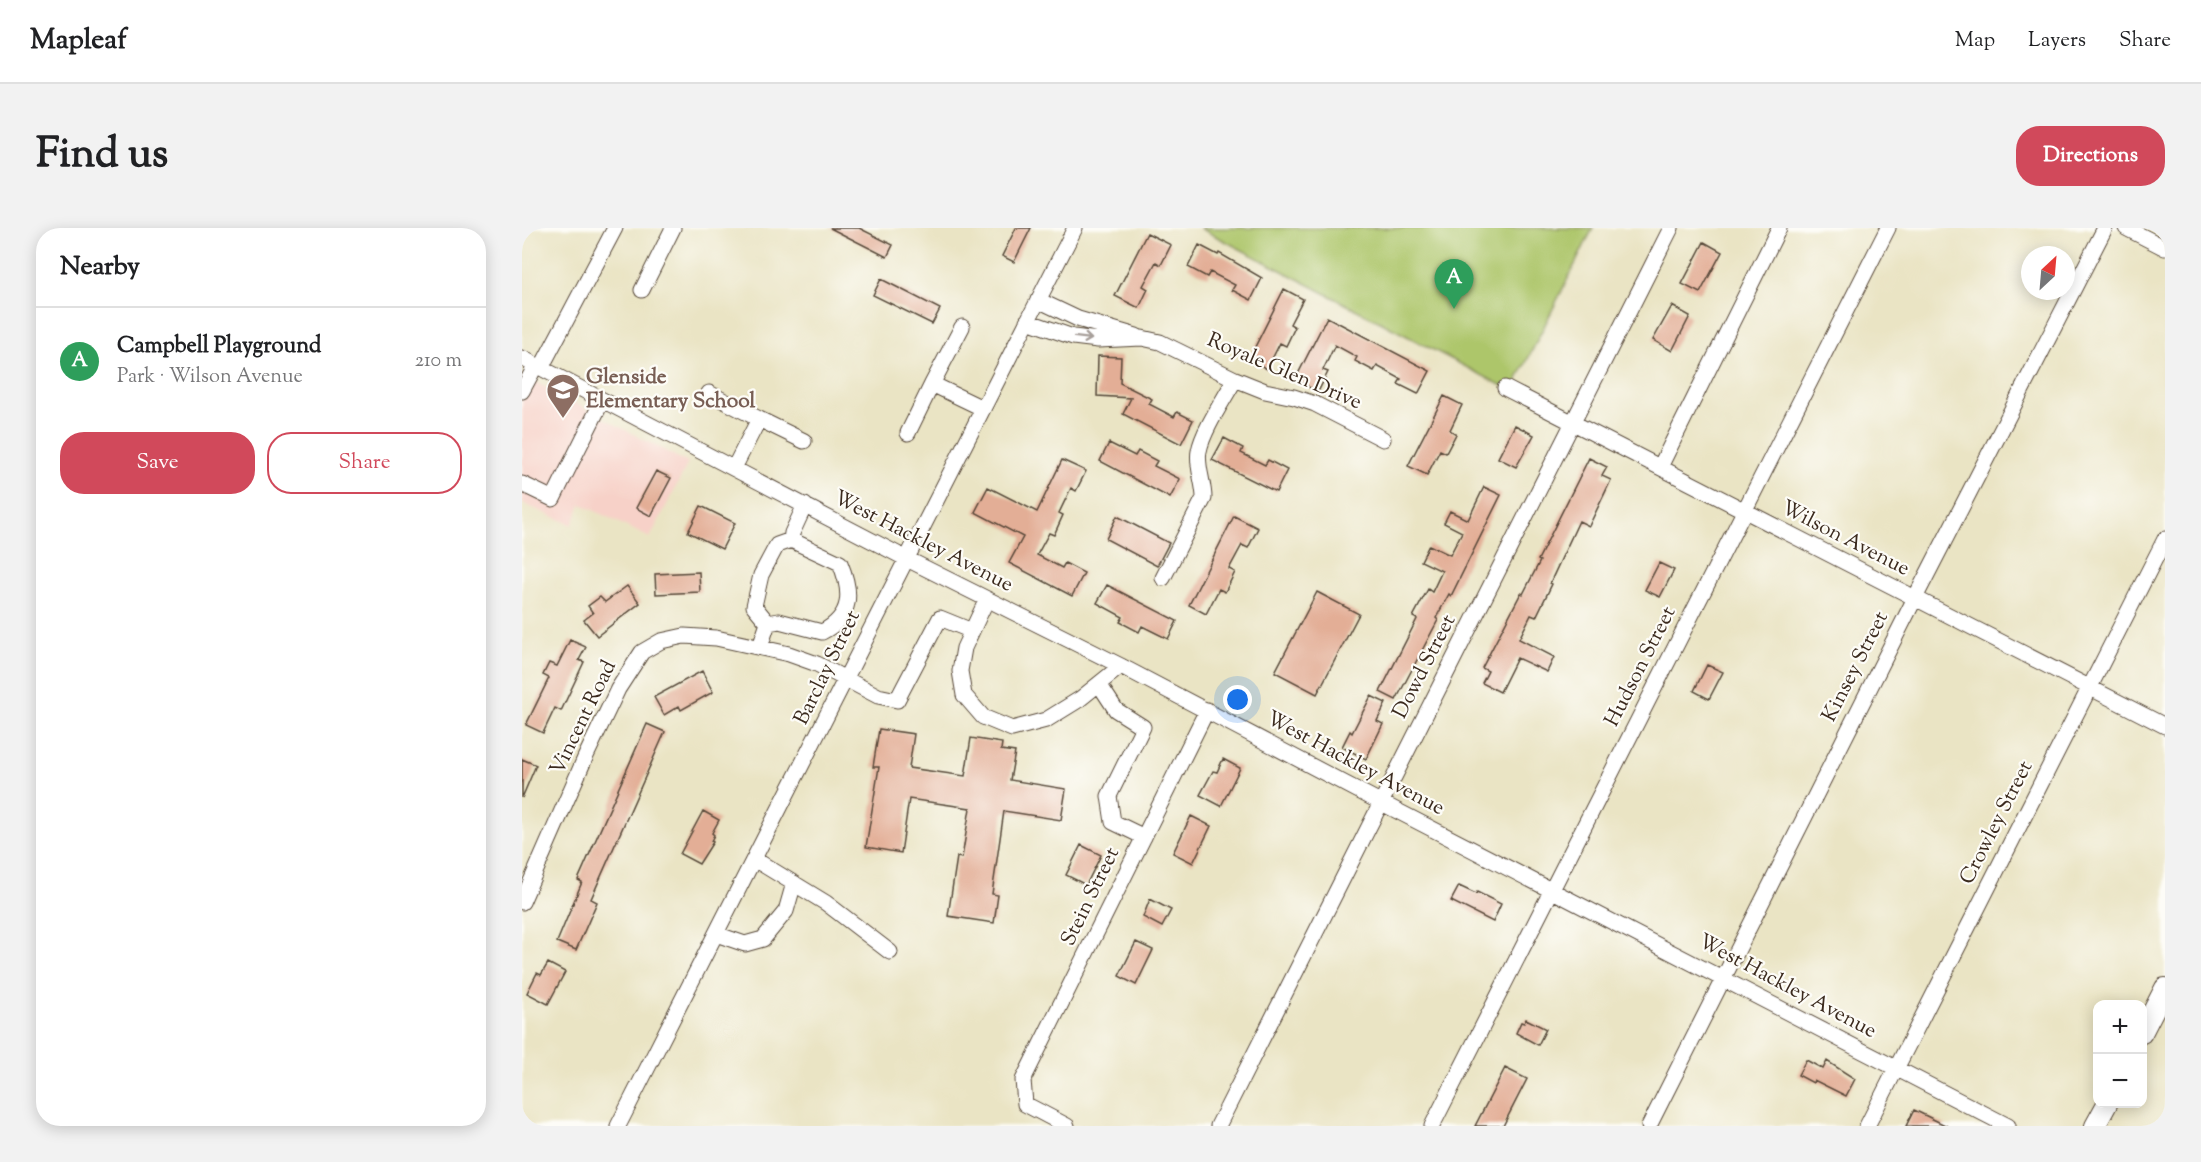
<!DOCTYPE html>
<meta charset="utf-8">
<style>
body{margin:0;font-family:"Sorts Mill Goudy",serif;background:#f2f2f2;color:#202124}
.controls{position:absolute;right:18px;bottom:18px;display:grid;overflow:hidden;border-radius:12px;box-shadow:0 3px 15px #0003}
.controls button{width:54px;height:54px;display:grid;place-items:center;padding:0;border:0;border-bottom:2px solid #e0e0e0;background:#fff;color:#202124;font:30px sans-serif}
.compass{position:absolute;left:1499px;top:18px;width:54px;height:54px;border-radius:50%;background:#fff;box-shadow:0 3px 15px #0003;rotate:26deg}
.you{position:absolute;left:716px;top:472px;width:21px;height:21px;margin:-15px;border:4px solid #fff;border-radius:50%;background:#1a73e8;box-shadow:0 0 0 9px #1a73e833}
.badge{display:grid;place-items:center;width:39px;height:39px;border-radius:50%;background:#d1495b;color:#fff;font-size:20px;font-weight:700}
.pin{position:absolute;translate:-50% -50px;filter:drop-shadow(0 2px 3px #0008)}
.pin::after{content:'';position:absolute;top:32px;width:21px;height:18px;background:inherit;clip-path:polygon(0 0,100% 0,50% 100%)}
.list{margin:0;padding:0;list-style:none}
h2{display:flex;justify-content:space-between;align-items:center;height:78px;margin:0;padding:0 24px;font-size:26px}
h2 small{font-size:20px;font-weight:400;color:#757577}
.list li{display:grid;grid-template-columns:39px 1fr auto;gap:18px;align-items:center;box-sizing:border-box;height:108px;padding:0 24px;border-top:2px solid #e0e0e0}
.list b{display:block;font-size:22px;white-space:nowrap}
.list p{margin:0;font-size:20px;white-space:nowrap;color:#757577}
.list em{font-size:20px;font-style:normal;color:#757577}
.actions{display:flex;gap:12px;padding:18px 24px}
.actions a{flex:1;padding:14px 0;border:2px solid #d1495b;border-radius:24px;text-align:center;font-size:21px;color:#d1495b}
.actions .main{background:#d1495b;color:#fff}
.map{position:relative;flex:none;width:1643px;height:898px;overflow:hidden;border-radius:24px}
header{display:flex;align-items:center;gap:36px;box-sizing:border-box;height:84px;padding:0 30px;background:#fff;border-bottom:2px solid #e0e0e0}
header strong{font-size:28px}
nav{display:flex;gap:33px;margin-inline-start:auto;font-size:21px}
.intro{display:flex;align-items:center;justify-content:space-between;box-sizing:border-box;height:144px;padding:0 36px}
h1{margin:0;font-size:42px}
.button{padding:15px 27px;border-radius:24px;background:#d1495b;color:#fff;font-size:21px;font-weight:700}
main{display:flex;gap:36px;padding:0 36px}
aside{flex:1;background:#fff;border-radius:24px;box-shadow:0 3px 15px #0003}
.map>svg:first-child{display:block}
.built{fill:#f7d1c8}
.green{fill:#adc66b;stroke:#747844;stroke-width:1.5}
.building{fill:#e3ae96}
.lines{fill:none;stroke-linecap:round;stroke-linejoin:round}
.minor-casing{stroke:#554637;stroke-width:17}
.major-casing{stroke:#554637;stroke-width:22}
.minor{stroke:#fff;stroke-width:15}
.major{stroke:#fff;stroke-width:20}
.oneway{stroke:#a79f9a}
.labels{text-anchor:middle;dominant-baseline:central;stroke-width:4.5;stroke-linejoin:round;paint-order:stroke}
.street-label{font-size:21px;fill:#3b2a1e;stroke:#fdfcf7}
.education-label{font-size:21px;font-weight:bold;fill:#785e54;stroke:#fdfcf7;text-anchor:start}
</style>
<header>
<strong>Mapleaf</strong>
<nav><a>Map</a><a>Layers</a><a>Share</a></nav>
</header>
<div class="intro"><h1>Find us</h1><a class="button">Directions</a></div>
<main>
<aside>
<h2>Nearby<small></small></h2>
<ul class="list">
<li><span class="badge" style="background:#2e9e5b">A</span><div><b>Campbell Playground</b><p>Park · Wilson Avenue</p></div><em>210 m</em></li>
</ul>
<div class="actions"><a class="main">Save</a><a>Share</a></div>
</aside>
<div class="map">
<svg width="1643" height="898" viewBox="0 0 1643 898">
<rect width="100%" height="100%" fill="#fdfcf7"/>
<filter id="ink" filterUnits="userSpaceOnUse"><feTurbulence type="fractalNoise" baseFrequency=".0167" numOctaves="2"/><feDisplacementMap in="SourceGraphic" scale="12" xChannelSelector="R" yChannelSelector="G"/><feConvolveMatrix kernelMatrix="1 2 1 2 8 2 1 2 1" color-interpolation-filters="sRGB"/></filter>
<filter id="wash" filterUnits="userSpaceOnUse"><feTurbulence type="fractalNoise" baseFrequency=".008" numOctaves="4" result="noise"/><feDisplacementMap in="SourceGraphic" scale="24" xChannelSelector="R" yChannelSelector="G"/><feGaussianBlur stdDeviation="1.35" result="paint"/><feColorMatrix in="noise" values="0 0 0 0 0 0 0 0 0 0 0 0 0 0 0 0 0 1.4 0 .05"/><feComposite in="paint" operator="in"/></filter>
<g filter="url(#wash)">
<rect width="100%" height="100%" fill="#eae4c4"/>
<path class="built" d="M0 147 166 235 128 310 59 276 50 297 0 275Z"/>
<path class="green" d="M678 0H1071L990 163Z"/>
<g id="blocks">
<path class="building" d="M308 0H337L371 17 365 29Z
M494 0H509L492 34 480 28Z
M625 5 649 17 639 37 634 34 621 58 626 61 617 80 593 68Z
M1182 14 1200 24 1178 65 1160 56Z
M677 17 696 27 697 25 740 50 729 72 710 62 713 57 688 44 685 49 666 39Z
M359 51 418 81 410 96 351 67Z
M762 61 781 71 768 96 773 99 764 118 758 115 745 141 727 131Z
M1150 78 1168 88 1150 123 1131 112Z
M805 89 908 143 896 166 876 156 879 151 855 138 852 143 833 133 835 129 813 117 801 142 806 144 796 164 773 152Z
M576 128 599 129 598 155 630 171 627 176 652 189 655 184 671 192 659 216 601 186 609 170 575 168Z
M922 168 940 177 928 202 934 206 924 225 918 222 905 247 886 238Z
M993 197 1012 207 994 239 976 230Z
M702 210 721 220 719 225 743 237 746 232 765 242 754 264 690 232Z
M587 215 613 228 616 223 635 233 632 238 658 251 648 270 578 233Z
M1067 230 1085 239 1080 248 1089 252 1067 298 1057 293 1028 355 1030 356 1014 389 1009 387 997 411 1032 429 1025 444 995 430 978 464 960 455 966 443 960 440 999 365 1001 366 1018 333 1016 332Z
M540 232 564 243 554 263 549 260 537 285 541 287 532 307 527 305 515 327 540 340 543 335 562 345 550 368 487 335 501 309 453 284 466 259 515 284Z
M134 243 149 250 129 288 114 280Z
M962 259 979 267 929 368 927 366 914 390 916 392 874 472 858 464 895 391 891 389 906 361 910 364 920 343 899 333 907 317 928 327 940 304 922 295 928 283 946 292Z
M179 278 213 295 200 321 166 304Z
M595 288 647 315 635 338 584 311Z
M712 288 736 300 726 320 720 317 707 341 713 344 703 364 697 361 684 386 667 377Z
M1137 335 1152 342 1138 369 1123 362Z
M177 344 178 364 134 366 133 346Z
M585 357 655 393 646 411 620 398 617 404 598 394 601 389 575 375Z
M105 358 118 375 75 408 62 392 71 385 66 378 78 369 83 374Z
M795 364 837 386 795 466 753 444Z
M48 412 64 419 57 432 62 434 39 483 33 480 21 505 4 497 27 450 21 447 27 435 35 438Z
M1185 437 1201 444 1187 471 1172 463Z
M180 443 191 464 159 482 157 478 142 487 132 469Z
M849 468 864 475 855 493 861 496 844 531 820 519 828 503 830 505Z
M125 496 143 504 69 671 75 674 54 722 35 714 60 654 56 652Z
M357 501 392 506 387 540 443 548 449 510 480 515 479 522 493 524 488 552 544 561 539 592 482 583 470 666 476 667 472 695 426 688 435 629 440 630 448 580 387 571 379 625 344 619 357 539H351Z
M0 531 14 537 0 570Z
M701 531 718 540 699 578 678 567 691 543 695 544Z
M181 583 197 592 190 605 192 607 189 613 191 614 177 636 158 626Z
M669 588 689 598 671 635 651 625Z
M559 617 579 627 564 657 544 647Z
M937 658 954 666 955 664 979 676 971 694 929 673Z
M628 671 649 682 640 699 621 689Z
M614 714 631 722 614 757 597 748Z
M26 735 43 744 26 776 5 765 15 745 19 747Z
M1004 791 1024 801 1016 817 994 805 999 794 1002 795Z
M1284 832 1301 841 1305 833 1333 851 1324 868 1292 852 1291 855 1276 847Z
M983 840 1005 851 981 898H953Z
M1392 882 1425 898H1384Z"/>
</g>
</g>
<g filter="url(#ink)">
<use href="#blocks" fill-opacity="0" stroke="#554637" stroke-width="1.5"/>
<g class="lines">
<defs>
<path id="minor" d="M1604 0 1643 20
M120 62 151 0
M516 72 556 91 614 108
M505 93 551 109 576 112 620 110 638 114 713 151 743 163 772 169 793 176 861 211
M440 99 410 156 460 180
M0 130 383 330 599 438 858 574 1486 898
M19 140 93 0
M983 160 1643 498
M0 163 14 137
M187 165 237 191
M386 205 410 156
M1138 239 1257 0
M212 240 237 191 282 213
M0 256 31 271 80 173
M641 350 682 270C682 255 674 237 677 223 681 202 703 170 713 151
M465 371 442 420 438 443 442 467 461 489 490 501 524 492 558 471 599 438
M246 395 232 378 239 347 255 317 269 312
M238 419 246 395 257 393 300 404C331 388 330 364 318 335L269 312 270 305 283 277
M577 456 594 482 621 499 587 568 591 594 622 609
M232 631 304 675 368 724
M0 674 63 530 96 461 120 424 139 413 162 408 194 410 267 426 295 436 356 468 375 472 418 390 450 403
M194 706 223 716 241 711 264 683 272 655
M96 898C249 599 399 298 553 0
M545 898 503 876 501 852 685 482
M696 898 1149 0
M910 898 1366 0
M1127 898 1393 370 1583 0
M1345 898 1643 311"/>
<path id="major" d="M1620 805 1643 760
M1573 898 1585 876"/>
</defs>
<use href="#minor" class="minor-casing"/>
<use href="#major" class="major-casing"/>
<use href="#minor" class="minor"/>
<use href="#major" class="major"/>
</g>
<defs><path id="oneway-shaft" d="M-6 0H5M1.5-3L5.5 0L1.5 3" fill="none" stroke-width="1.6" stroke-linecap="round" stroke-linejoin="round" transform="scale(1.5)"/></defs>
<use class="oneway" href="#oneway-shaft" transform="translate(561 110) rotate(7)"/>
</g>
<defs>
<symbol id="school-pin" viewBox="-11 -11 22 30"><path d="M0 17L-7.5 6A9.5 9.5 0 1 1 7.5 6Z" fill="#8d6e63" stroke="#fdfcf7"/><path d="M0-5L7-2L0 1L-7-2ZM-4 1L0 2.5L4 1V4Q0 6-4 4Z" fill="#fff"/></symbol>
</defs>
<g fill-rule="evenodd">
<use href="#school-pin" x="22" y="143" width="38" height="52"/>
</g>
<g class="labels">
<g class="street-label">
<text transform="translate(762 144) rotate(23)">Royale Glen Drive</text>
<text transform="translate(1323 311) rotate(27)">Wilson Avenue</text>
<text transform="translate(401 314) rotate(27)">West Hackley Avenue</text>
<text transform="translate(903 439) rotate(-63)">Dowd Street</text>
<text transform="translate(1119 439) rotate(-63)">Hudson Street</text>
<text transform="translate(1334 439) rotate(-63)">Kinsey Street</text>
<text transform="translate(306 440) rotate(-64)">Barclay Street</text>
<text transform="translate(62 490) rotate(-64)">Vincent Road</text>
<text transform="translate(833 536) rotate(28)">West Hackley Avenue</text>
<text transform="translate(1475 595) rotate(-63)">Crowley Street</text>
<text transform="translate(569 669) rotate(-64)">Stein Street</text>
<text transform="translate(1265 759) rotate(28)">West Hackley Avenue</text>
</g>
<g class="education-label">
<text x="64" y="150">Glenside<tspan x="64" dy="24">Elementary School</tspan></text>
</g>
</g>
</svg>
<div class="controls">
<button>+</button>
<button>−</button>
</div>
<svg class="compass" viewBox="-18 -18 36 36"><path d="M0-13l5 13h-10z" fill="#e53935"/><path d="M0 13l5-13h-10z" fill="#757577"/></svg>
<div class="you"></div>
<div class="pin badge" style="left:932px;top:81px;background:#2e9e5b">A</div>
</div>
</main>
